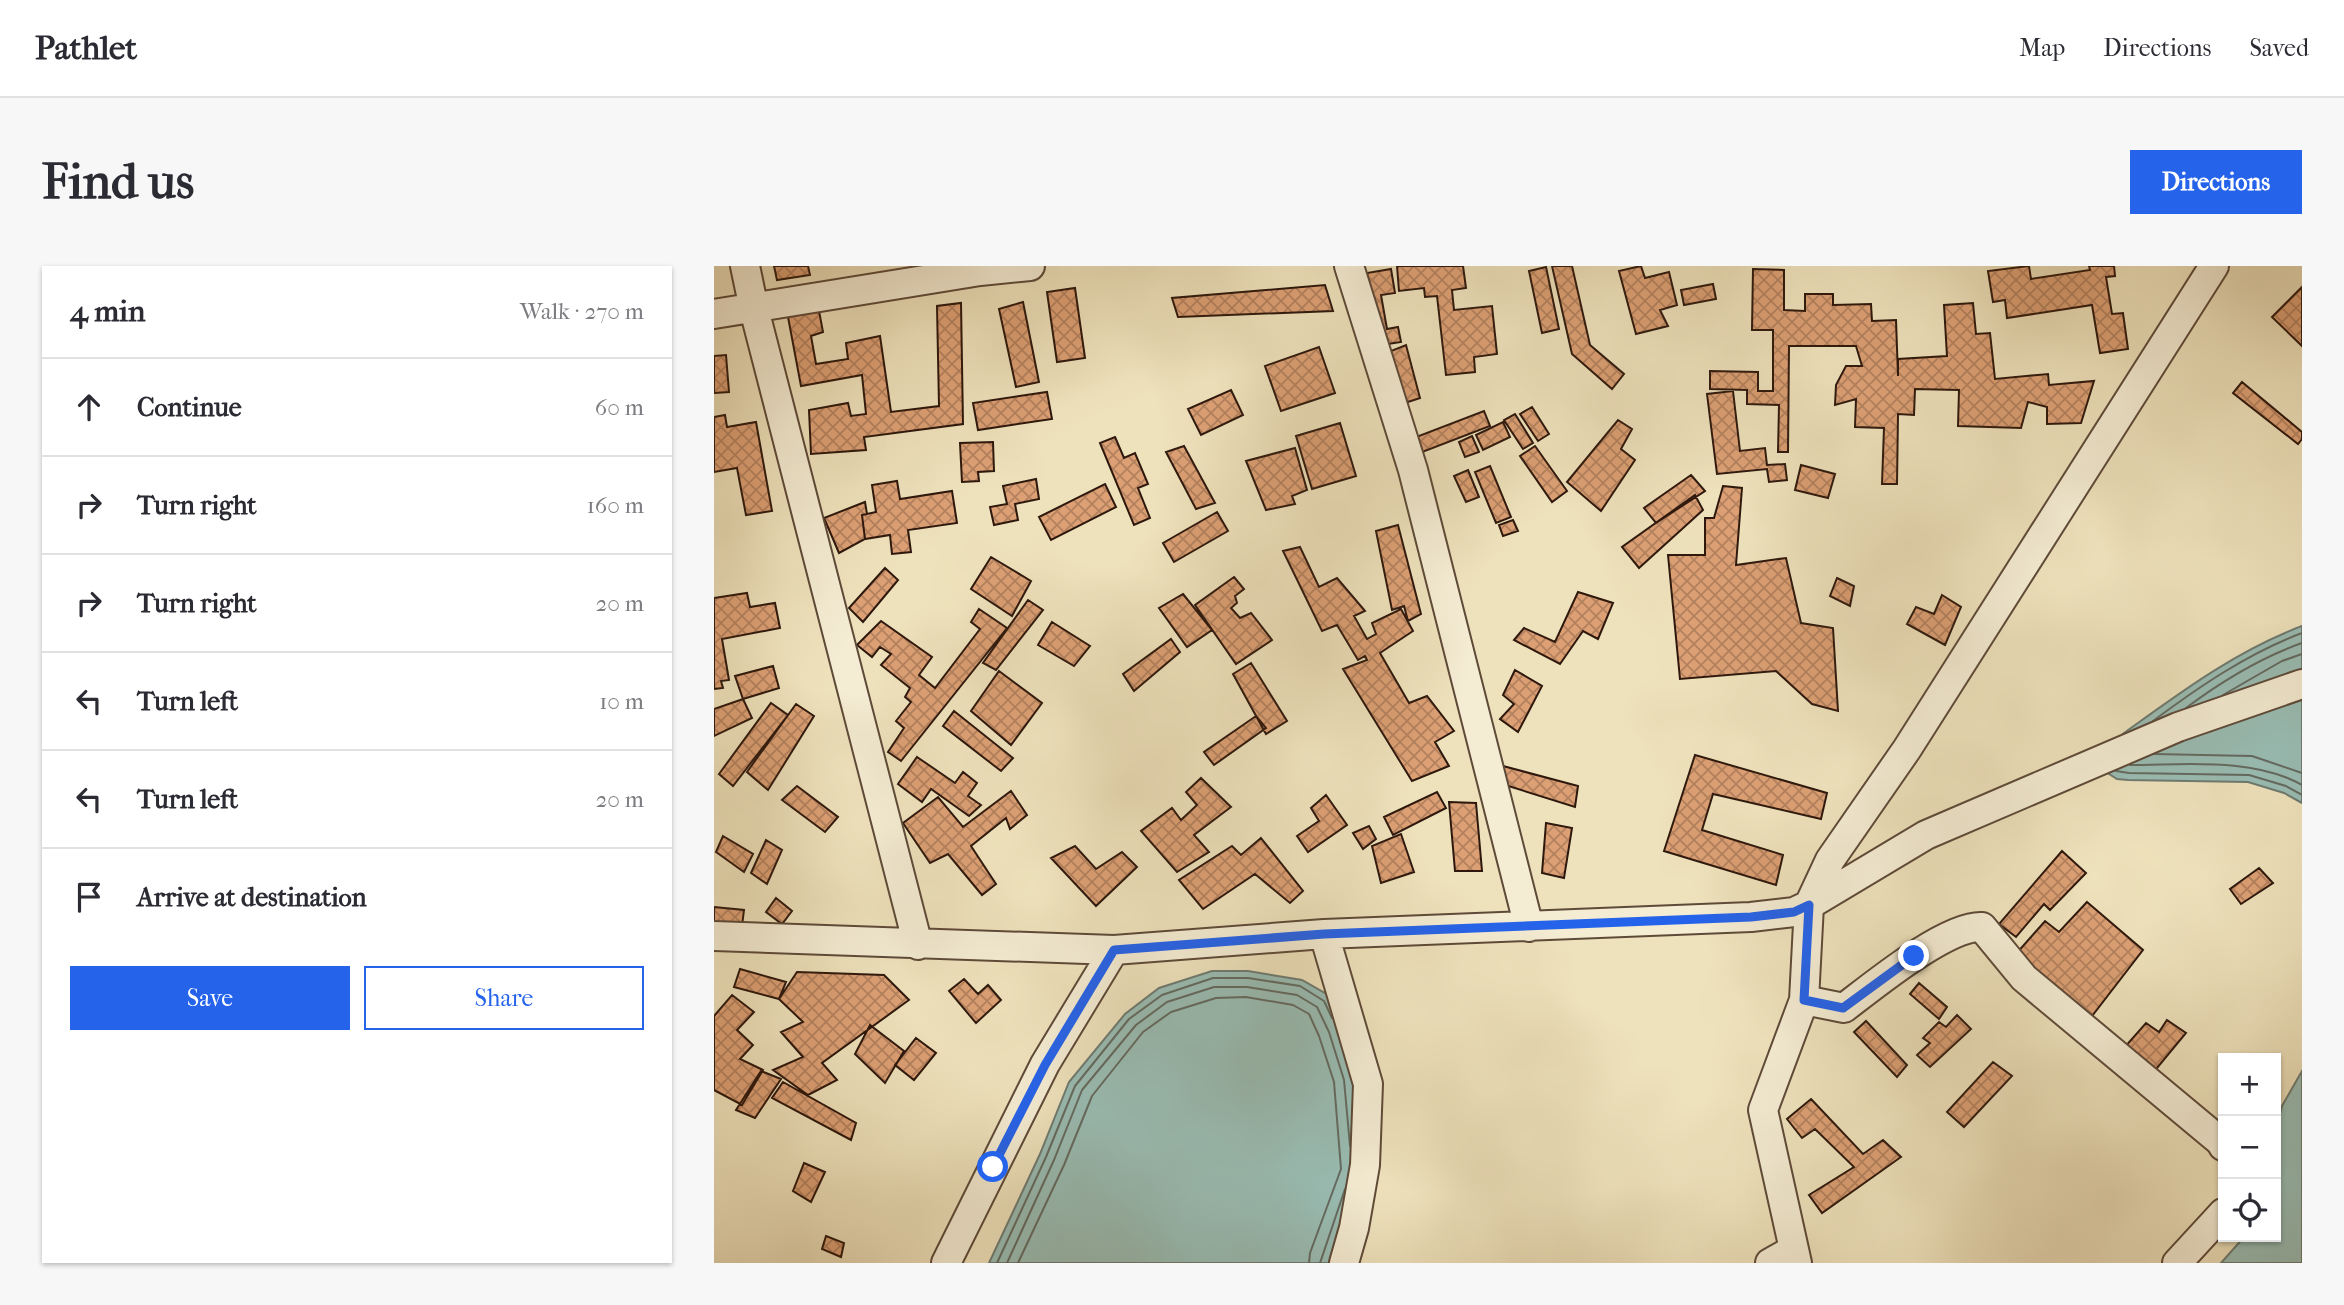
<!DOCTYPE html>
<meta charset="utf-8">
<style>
body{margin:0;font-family:"IM FELL French Canon",serif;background:#f7f7f7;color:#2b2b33}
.controls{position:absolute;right:21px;bottom:21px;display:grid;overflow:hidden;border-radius:0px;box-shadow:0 2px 5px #0004}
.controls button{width:63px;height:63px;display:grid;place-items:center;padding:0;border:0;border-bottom:2px solid #e1e1e2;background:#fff;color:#2b2b33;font:35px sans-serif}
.stop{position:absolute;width:21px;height:21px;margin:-16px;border:5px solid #2563eb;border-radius:50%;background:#fff}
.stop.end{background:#2563eb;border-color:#fff;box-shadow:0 2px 7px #0008}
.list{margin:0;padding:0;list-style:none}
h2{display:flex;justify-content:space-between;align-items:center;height:91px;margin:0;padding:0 28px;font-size:30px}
h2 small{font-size:23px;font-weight:400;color:#7c7c81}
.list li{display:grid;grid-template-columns:46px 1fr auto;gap:21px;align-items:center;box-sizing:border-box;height:98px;padding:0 28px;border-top:2px solid #e1e1e2}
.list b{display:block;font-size:26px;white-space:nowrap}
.list em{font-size:23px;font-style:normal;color:#7c7c81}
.actions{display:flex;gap:14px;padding:21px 28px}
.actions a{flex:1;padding:16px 0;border:2px solid #2563eb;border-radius:0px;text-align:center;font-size:24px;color:#2563eb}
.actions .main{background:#2563eb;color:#fff}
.icon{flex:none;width:38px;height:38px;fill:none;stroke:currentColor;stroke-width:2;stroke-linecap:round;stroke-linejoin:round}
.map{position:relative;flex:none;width:1588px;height:997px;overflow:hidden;border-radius:0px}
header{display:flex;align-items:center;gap:42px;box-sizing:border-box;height:98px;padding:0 35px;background:#fff;border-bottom:2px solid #e1e1e2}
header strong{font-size:33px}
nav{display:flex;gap:38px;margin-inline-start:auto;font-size:24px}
.intro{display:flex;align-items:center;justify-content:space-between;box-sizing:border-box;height:168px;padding:0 42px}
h1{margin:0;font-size:49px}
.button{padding:18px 32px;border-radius:0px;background:#2563eb;color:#fff;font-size:24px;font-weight:700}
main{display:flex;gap:42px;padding:0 42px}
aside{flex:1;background:#fff;border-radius:0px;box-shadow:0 2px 5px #0004}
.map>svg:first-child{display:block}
.water{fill:#99bdb4;stroke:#6e7b71;stroke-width:2}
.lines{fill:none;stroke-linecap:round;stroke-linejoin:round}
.shore{stroke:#646a60;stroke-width:2}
.building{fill:url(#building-cross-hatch);stroke:#2e180d;stroke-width:2}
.street-casing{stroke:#5e4a39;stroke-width:32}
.street{stroke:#f4ecd3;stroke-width:28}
.route{stroke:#2563eb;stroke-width:9}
</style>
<header>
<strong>Pathlet</strong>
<nav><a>Map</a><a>Directions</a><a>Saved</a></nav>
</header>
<div class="intro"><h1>Find us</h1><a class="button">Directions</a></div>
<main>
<aside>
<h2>4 min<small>Walk · 270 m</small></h2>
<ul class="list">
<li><svg class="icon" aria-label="ahead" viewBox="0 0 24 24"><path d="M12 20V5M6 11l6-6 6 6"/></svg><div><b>Continue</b></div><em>60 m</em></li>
<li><svg class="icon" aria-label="right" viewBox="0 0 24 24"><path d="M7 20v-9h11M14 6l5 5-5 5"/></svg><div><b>Turn right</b></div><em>160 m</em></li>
<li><svg class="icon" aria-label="right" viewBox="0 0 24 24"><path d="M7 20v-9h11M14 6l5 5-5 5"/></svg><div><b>Turn right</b></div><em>20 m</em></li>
<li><svg class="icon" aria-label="left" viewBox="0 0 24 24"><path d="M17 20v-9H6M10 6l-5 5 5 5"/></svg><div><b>Turn left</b></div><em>10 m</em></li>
<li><svg class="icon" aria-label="left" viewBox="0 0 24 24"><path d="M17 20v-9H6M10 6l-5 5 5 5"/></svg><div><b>Turn left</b></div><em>20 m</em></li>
<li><svg class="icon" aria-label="arrive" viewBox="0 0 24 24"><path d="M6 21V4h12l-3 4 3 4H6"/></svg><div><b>Arrive at destination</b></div></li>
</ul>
<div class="actions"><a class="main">Save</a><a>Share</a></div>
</aside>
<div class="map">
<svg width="1588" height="997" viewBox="0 0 1588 997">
<defs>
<pattern id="building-cross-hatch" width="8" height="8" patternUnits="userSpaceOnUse" patternTransform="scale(1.75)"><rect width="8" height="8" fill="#dca074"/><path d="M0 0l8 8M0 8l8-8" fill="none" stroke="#b3815e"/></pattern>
</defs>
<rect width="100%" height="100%" fill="#eee2bc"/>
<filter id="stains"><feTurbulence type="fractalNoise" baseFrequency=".00286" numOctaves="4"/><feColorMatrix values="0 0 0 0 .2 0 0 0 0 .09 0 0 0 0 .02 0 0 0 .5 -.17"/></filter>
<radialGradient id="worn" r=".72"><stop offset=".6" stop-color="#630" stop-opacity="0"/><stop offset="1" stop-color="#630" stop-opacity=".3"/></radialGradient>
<path class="water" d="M1588 360V537L1570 527 1534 516 1414 514 1403 513 1392 506 1396 480 1410 467C1467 426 1522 385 1588 360Z
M498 705H534L588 714 616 730 630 760 651 864 621 997H275L326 888 355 816 411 748 445 722Z
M1588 805V997H1507L1530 971H1562V863L1568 840Z"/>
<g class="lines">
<path class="shore" d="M1509 429 1568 395 1588 388
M1472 442C1508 415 1546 392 1588 377
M1439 455C1486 420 1533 388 1588 367
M1440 488 1538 490 1588 507
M1416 499C1471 499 1539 491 1588 519
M1402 505 1415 507 1535 509 1572 520 1588 529
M283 997 332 891 361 820 415 753 448 729 499 712H534L586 720 610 735 618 752
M293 997 340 894 368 824 422 759 453 736 500 721H533L583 729 603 741 615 766 630 814 636 880
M304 997 350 899 378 830 429 766 457 746 502 732 532 731 579 739 595 748 605 770 620 816 627 903 596 987 595 997
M606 997 631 923"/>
</g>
<path class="building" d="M60 0H94L96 9 63 14Z
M683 0H749L752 22 738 24 740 44 778 40 783 88 760 91 761 106 732 109 723 30 711 31 710 22 685 25Z
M838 0H858L876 79 910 108 898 123 858 88Z
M927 0 931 12 955 6 963 39 946 44 954 60 922 68 905 5Z
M1315 0 1317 13 1376 4 1375 0H1400L1401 10 1392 11 1398 48 1409 47 1414 83 1386 87 1378 39 1293 52 1291 34 1279 36 1274 5Z
M832 1 845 63 828 67 815 5Z
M677 3 681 27 667 29 673 63 684 61 687 76 667 79 653 7Z
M1039 3 1070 4V44L1091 45V28H1119V39L1157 38 1158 55 1182 54 1184 110V93L1233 90 1230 39 1259 37 1262 68 1276 67 1281 113 1334 108 1335 119 1380 115 1367 157 1333 158V141L1314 136 1307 162 1244 160 1245 124 1201 123 1200 149 1184 148 1183 218H1168L1170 162 1141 161 1142 133 1121 139 1122 119 1132 100H1148L1142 80H1075L1074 186H1064L1065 139 1033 138V124L996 123V105L1044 106V125H1059V64H1038Z
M999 18 1002 33 970 39 967 24Z
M611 19 619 45 464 51 458 32Z
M1588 21V80L1558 51Z
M361 22 371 92 343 96 333 26Z
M309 36 325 116 302 121 285 43Z
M247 37 249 158 150 171 152 184 97 188 95 144 134 137 137 150 152 148 148 109 87 120 74 51 105 45 109 66 97 70 102 98 134 93 132 77 166 70 177 146 225 140 223 40Z
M692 79 706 132 691 137 677 85Z
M605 81 621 127 567 145 551 100Z
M12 89 15 126 0 127V90Z
M1528 116 1588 166V173L1584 178 1519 127Z
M517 124 529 149 487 169 474 143Z
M1019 125 1026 185 1051 182 1053 199 1071 198 1073 214 1055 216 1053 203 1003 208 993 128Z
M333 126 338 153 264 164 259 137Z
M818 141 835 168 824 175 806 148Z
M770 145 776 160 703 188 697 173Z
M801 148 819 177 809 183 790 154Z
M11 149 13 161 42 156 58 245 32 249 23 202 0 206V151Z
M904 154 918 163 907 183 921 194 887 245 853 216Z
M789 156 796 171 769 184 762 169Z
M626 157 642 210 598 223 582 170Z
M758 170 765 186 751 191 745 176Z
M401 171 410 192 421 187 434 218 424 222 436 252 420 259 386 177Z
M279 176 280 205 264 206 265 215 248 216 246 177Z
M470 180 501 237 482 243 452 186Z
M821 180 853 225 838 236 806 190Z
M581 182 593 224 578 230 581 238 552 244 532 195Z
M1087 199 1121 208 1114 232 1081 224Z
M776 200 797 251 782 257 761 206Z
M754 204 765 231 752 236 740 210Z
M977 209 991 225 942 257 930 242Z
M322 213 325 233 301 238 304 254 280 259 276 241 293 238 289 220Z
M183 215 186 233 238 225 243 257 194 264 197 286 178 288 176 269 151 273 148 249 162 246 158 219Z
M391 218 402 241 337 274 325 251Z
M1009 220 1028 222 1022 299 1072 292 1087 357 1119 362 1124 445 1098 438 1062 405 966 413 954 289H991V252H1000Z
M981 229 989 244 925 302 908 281Z
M151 236 153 248 148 249 151 273 125 287 110 252Z
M503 246 514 265 460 296 449 277Z
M799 254 804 265 789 270 785 259Z
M684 259 707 348 694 355 690 340 678 344 662 265Z
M586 281 605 321 623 312 651 345 640 350 653 373 662 368 658 357 687 343 699 365 666 387 695 437 713 430 740 465 721 476 735 500 698 515 629 403 653 394 651 390 644 394 623 359 608 365 569 285Z
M277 291 317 315 298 350 257 323Z
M171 302 184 314 149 356 135 342Z
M520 311 530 323 521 330 523 337 517 342 526 352 537 347 558 374 522 398 481 339Z
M1123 312 1140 320 1136 340 1116 330Z
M864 326 899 337 884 373 869 365 846 398 800 374 810 362 841 376Z
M33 327 36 341 61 337 66 362 8 373 15 414 7 415 9 422 0 423V332Z
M469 328 498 364 473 381 445 342Z
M1228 329 1247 341 1231 379 1193 358 1202 341 1220 348Z
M314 334 329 344 282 404 269 397Z
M265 343 293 362 187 495 174 486 190 462 182 455 197 436 191 431 196 422 167 399 177 388 166 381 158 391 143 379 167 355 218 391 205 409 221 422 266 363 257 356Z
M338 356 376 380 360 400 324 379Z
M457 373 466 386 420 425 409 408Z
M537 397 573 455 552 468 519 408Z
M59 400 65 422 29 433 21 410Z
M801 404 828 420 804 466 786 453 800 438 789 429Z
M285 405 328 437 297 479 257 445Z
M29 433 38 452 0 470V443Z
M57 437 74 449 19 520 5 508Z
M82 438 100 450 54 524 33 506Z
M240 445 299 492 287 505 229 460Z
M542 450 552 462 500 499 490 486Z
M981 489 1113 527 1107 553 999 528 988 564 1069 589 1062 619 950 585Z
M203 491 241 517 249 506 263 517 254 530 267 539 255 550 217 523 208 536 184 518Z
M789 500 864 520 861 541 788 518Z
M487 512 517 541 480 569 495 586 463 606 427 565 458 542 467 554 483 539 472 526Z
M83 520 124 551 111 566 68 534Z
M297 525 313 549 296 563 292 552 257 580 282 618 268 629 234 588 216 597 189 557 224 531 249 561Z
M723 526 732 542 679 569 670 551Z
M612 529 633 559 594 586 583 570 605 555 597 542Z
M735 536 762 537 768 605H741Z
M832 557 858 562 850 612 828 607Z
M655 560 662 573 649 583 639 567Z
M687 568 700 606 667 617 658 580Z
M9 570 39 588 30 606 2 586Z
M547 572 589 625 576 637 541 608 489 643 465 614 518 580 527 589Z
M52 574 68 584 53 618 37 607Z
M361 580 382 603 408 586 423 601 382 640 337 592Z
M1348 585 1372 607 1336 644 1330 638 1302 671 1285 658Z
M1545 602 1559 617 1527 638 1516 623Z
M62 632 78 645 68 658 52 646Z
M1373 636 1429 684 1378 750 1302 688 1331 655 1345 666Z
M0 641 30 644 28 660 0 658Z
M26 703 72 716 65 733 20 721Z
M83 706 170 709 195 734 108 797 123 814 94 829 59 804 89 791 67 766 89 756 65 733Z
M250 713 264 728 274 719 287 734 262 757 235 725Z
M1205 717 1233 741 1225 753 1196 728Z
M18 729 40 746 23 764 39 779 26 793 49 804 28 839 0 824V750Z
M1243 749 1257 763 1216 801 1203 789 1216 777 1209 772 1225 756 1232 761Z
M1453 754 1472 767 1438 808 1410 782 1432 757 1445 766Z
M1152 755 1193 799 1183 811 1140 766Z
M156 759 190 785 171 817 141 788Z
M202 772 222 787 200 814 181 799Z
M1279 796 1298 810 1250 861 1233 846Z
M47 805 67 813 41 852 22 844Z
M69 816 142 857 137 874 58 832Z
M1097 833 1149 888 1169 874 1187 891 1108 947 1095 929 1140 901 1101 863 1088 872 1073 853Z
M90 897 111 906 97 936 79 925Z
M112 970 130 977 127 991 108 983Z"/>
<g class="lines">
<defs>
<path id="street" d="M31 0 40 43 204 679
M635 0 699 204 815 661
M0 48 266 5 316 0
M610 668 654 818 651 899 640 962 630 997
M0 670 400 684 610 668 1037 651 1080 646 1095 639 1116 594 1193 483 1500 0
M1090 734 1130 742C1159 720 1233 659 1268 661L1310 712 1507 876 1509 880
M232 997 331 798 400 684
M1056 997 1079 984
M1083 997 1049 844 1090 734 1095 639 1212 569 1464 461 1588 418
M1463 997 1509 947"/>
</defs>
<use href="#street" class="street-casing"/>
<use href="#street" class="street"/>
</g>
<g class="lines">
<path class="route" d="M279 901 331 799 400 684 610 668 1037 651 1080 646 1095 639 1090 734 1129 742 1200 690"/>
</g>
<rect width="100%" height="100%" filter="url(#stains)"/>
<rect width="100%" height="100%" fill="url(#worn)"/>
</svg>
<div class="controls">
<button>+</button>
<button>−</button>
<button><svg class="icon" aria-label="locate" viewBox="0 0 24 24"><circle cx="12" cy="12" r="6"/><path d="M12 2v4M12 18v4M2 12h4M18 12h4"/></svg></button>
</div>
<div class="stop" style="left:279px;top:901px"></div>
<div class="stop end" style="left:1200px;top:690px"></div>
</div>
</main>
